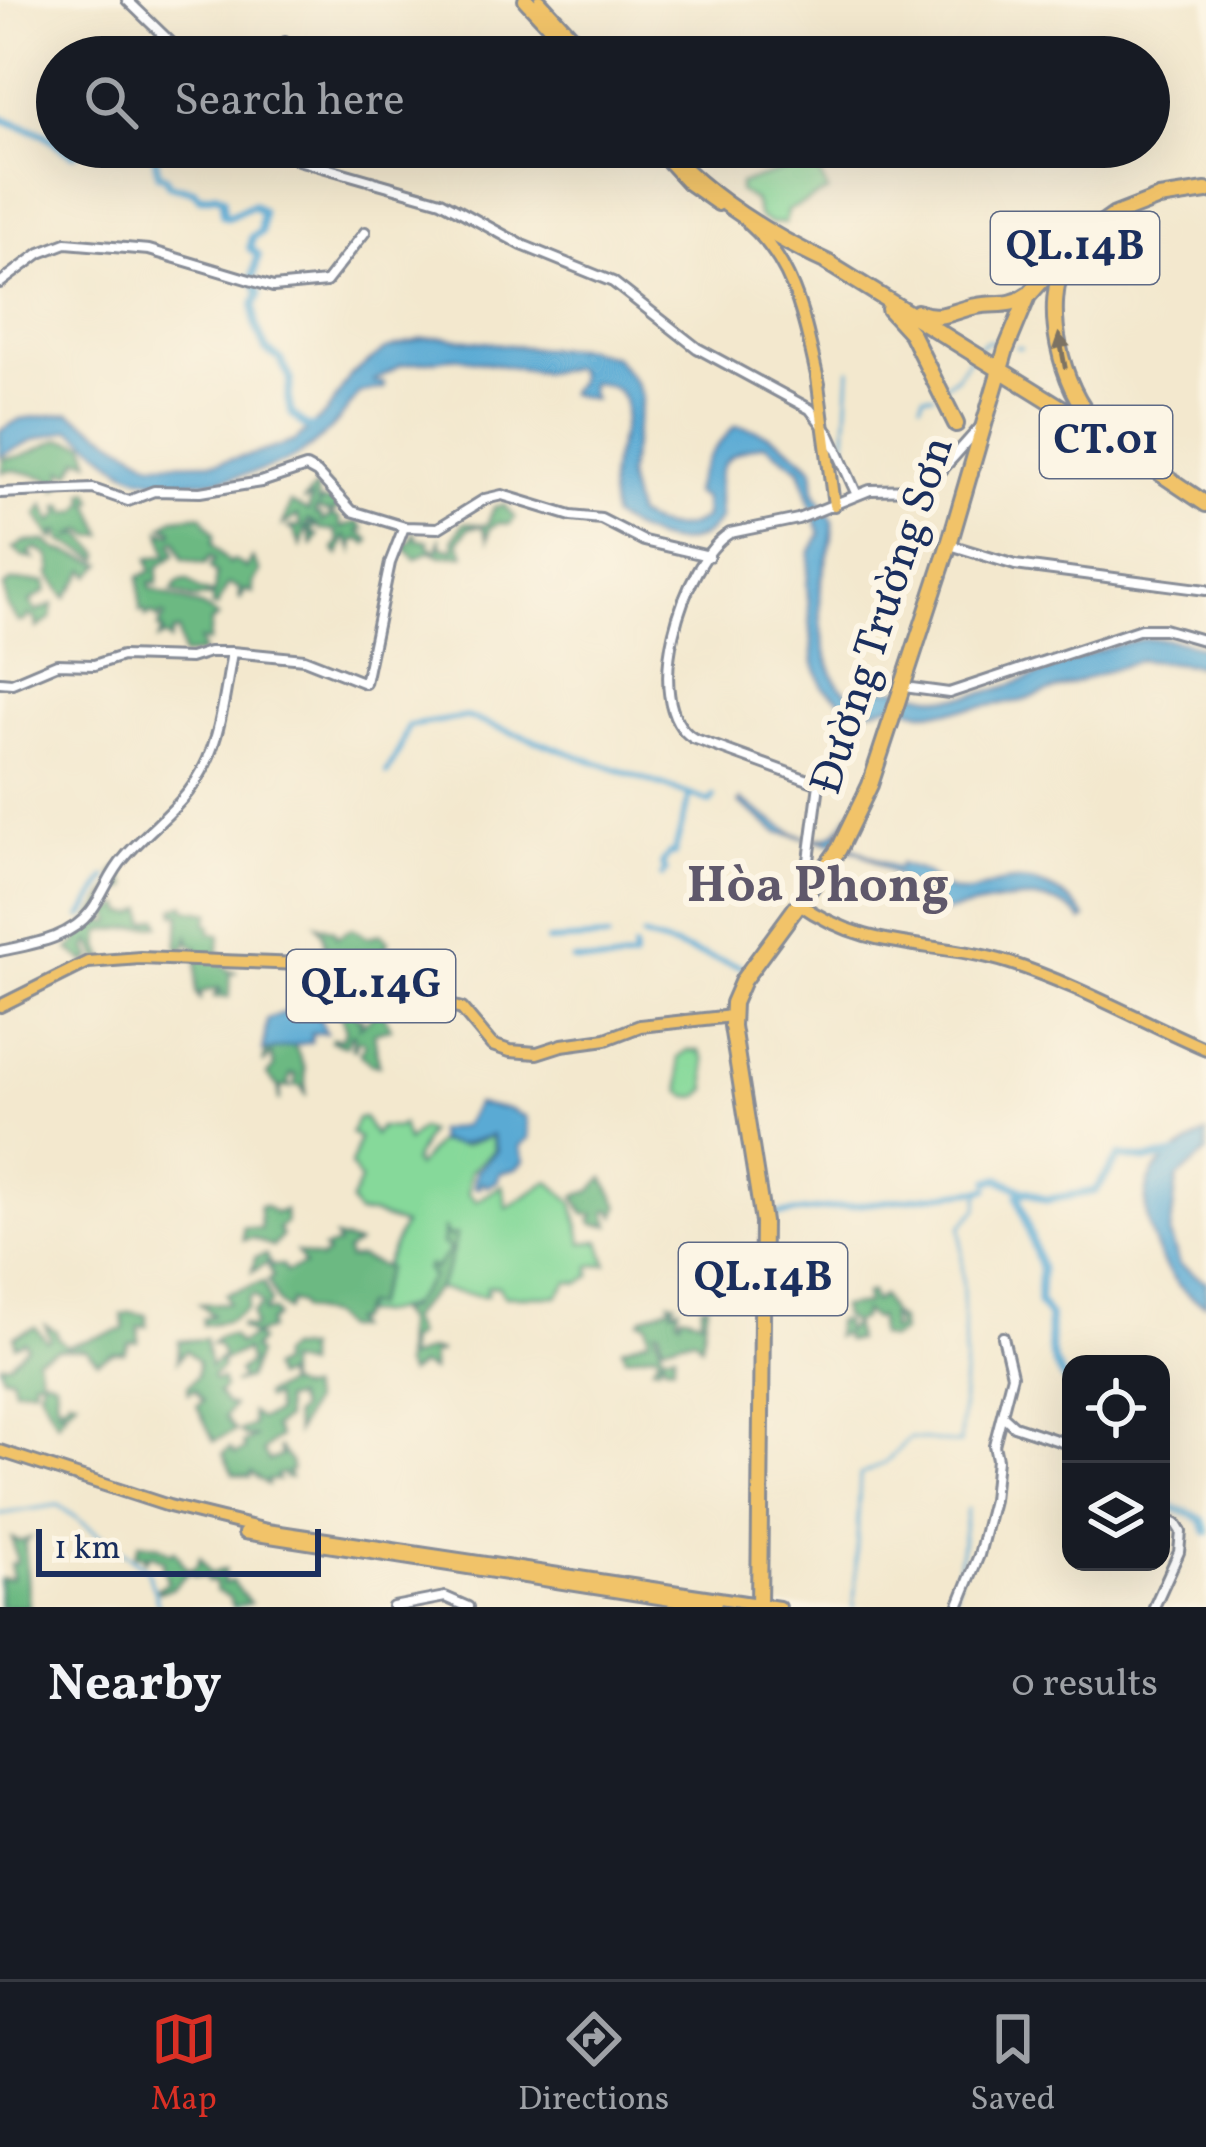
<!DOCTYPE html>
<meta charset="utf-8">
<style>
body{margin:0;font-family:Vollkorn,serif;background:#20242c;color:#f1f3f6}
.controls{position:absolute;right:36px;bottom:36px;display:grid;overflow:hidden;border-radius:24px;box-shadow:0 12px 48px #0002}
.controls button{width:108px;height:108px;display:grid;place-items:center;padding:0;border:0;border-bottom:3px solid #363941;background:#171b24;color:#f1f3f6;font:60px sans-serif}
.scale{position:absolute;left:36px;bottom:30px;width:285px;box-sizing:border-box;padding-left:12px;border:6px solid #1b2f5e;border-top:0;font-size:33px;line-height:42px;white-space:nowrap;color:#1b2f5e;-webkit-text-stroke:9px #fcf5e5;paint-order:stroke}
.list{margin:0;padding:0;list-style:none}
h2{display:flex;justify-content:space-between;align-items:center;height:156px;margin:0;padding:0 48px;font-size:51px}
h2 small{font-size:39px;font-weight:400;color:#9ea1a6}
.icon{flex:none;width:66px;height:66px;fill:none;stroke:currentColor;stroke-width:2;stroke-linecap:round;stroke-linejoin:round}
.map{position:relative;flex:none;width:1206px;height:1607px;overflow:hidden}
.search{position:absolute;background:#171b24;box-shadow:0 12px 48px #0002;left:36px;right:36px;top:36px;height:132px;display:flex;align-items:center;gap:30px;box-sizing:border-box;padding:0 42px;border-radius:66px;color:#9ea1a6;font-size:45px}
.sheet{height:372px;background:#171b24}
nav{display:flex;justify-content:space-around;align-items:center;box-sizing:border-box;height:168px;border-top:3px solid #363941;background:#171b24;font-size:33px;color:#9ea1a6}
nav a{display:grid;justify-items:center;gap:6px}
nav .on{color:#d93025}
.map>svg:first-child{display:block}
.green{fill:#86d99a;stroke:#50847c;stroke-width:3}
.forest{fill:#6cb982;stroke:#447470;stroke-width:3}
.water{fill:#5aaad4;stroke:#3a6c99;stroke-width:3}
.lines{fill:none;stroke-linecap:round;stroke-linejoin:round}
.stream{stroke:#5aaad4;stroke-width:3}
.canal{stroke:#5aaad4;stroke-width:6}
.river{stroke:#5aaad4;stroke-width:8}
.minor-casing{stroke:#878c96;stroke-width:14}
.major-casing{stroke:#878c96;stroke-width:16}
.highway-casing{stroke:#878c96;stroke-width:20}
.minor{stroke:#fff;stroke-width:8}
.major{stroke:#f1c369;stroke-width:10}
.highway{stroke:#f1c369;stroke-width:14}
.oneway{fill:#7b7263}
.labels{text-anchor:middle;dominant-baseline:central;stroke-width:12;stroke-linejoin:round;paint-order:stroke}
.shield{fill:#fcf5e5;stroke:#5e6a86;stroke-width:3}
.shield-label{font-size:42px;font-weight:bold;fill:#1b2f5e}
.street-label{font-size:45px;fill:#1b2f5e;stroke:#fcf5e5}
.quarter-label{font-size:51px;font-weight:bold;fill:#5f586b;stroke:#fcf5e5}
</style>
<div class="map">
<svg width="1206" height="1607" viewBox="0 0 1206 1607">
<rect width="100%" height="100%" fill="#fcf5e5"/>
<filter id="ink" filterUnits="userSpaceOnUse"><feTurbulence type="fractalNoise" baseFrequency=".00833" numOctaves="2"/><feDisplacementMap in="SourceGraphic" scale="24" xChannelSelector="R" yChannelSelector="G"/><feConvolveMatrix kernelMatrix="1 2 1 2 8 2 1 2 1" color-interpolation-filters="sRGB"/></filter>
<filter id="wash" filterUnits="userSpaceOnUse"><feTurbulence type="fractalNoise" baseFrequency=".004" numOctaves="4" result="noise"/><feDisplacementMap in="SourceGraphic" scale="48" xChannelSelector="R" yChannelSelector="G"/><feGaussianBlur stdDeviation="2.7" result="paint"/><feColorMatrix in="noise" values="0 0 0 0 0 0 0 0 0 0 0 0 0 0 0 0 0 1.4 0 .05"/><feComposite in="paint" operator="in"/></filter>
<g filter="url(#wash)">
<rect width="100%" height="100%" fill="#f3e8ce"/>
<path class="green" d="M808 163 819 173 828 191 787 211 785 223H770L759 217 754 200 739 191 740 184Z
M687 1050 699 1051 705 1060 707 1089 697 1098 688 1097 681 1091 678 1058Z
M364 1118 374 1135 380 1127 397 1128 402 1124 407 1141 420 1129 428 1132 413 1162 416 1167 437 1142 463 1146 491 1136 494 1150 471 1171 468 1193 477 1201 502 1185 507 1208 549 1181 573 1203 583 1243 600 1241 607 1264 590 1266V1276L580 1283 568 1282 557 1296H504L498 1286 487 1287V1295L483 1296 435 1289C415 1305 388 1316 363 1313L347 1326 311 1288H374L403 1225 373 1214H358L351 1202 360 1181 351 1166 359 1138 351 1133 357 1119Z"/>
<path class="forest" d="M61 439 86 444 90 461 80 458 71 473 63 470 61 486 56 490 51 479C36 476 11 466 2 472L3 458C20 460 42 446 61 439Z
M321 479 344 506 331 513 316 509 315 514 321 516 322 522 332 515 340 519 341 528 357 522 364 529 358 531 370 540 367 544 358 539 353 542V550L345 536 339 555 334 550 339 541 335 530H321L315 524 312 534 318 535 312 545 308 530 312 522 308 520 301 546 293 529 287 528 301 526 297 516 283 525 290 503 308 511 312 498 303 501 316 487 319 505 322 501 333 503Z
M90 491 94 501 90 503 104 535 92 536 84 530 69 537 81 534 101 554 100 559 62 541 60 532 52 533 57 534 56 539 51 537 37 515 44 505 52 522 61 513 58 507 64 505 67 513 79 511 86 501 84 493Z
M504 505 515 518 510 524 498 523 490 528 488 539 482 526 469 528 458 542 465 555 442 556 430 551 415 559 402 544 411 542 414 533 418 540 429 541 428 545 437 551 440 540 442 547 454 550 453 539 464 523 487 525 494 507Z
M202 515 214 534 213 545 229 563 234 560 247 568 252 558 260 572 253 583V593L245 590 240 601 239 588 228 584 217 607 212 606 213 599 209 596 193 599 172 591 179 581 188 580 199 590 214 594 216 574 210 567 214 559 210 556 205 564 183 559 176 540 172 542 175 555 158 567 157 584 150 582 151 589 203 607 218 617 211 622 209 642 200 640 203 652 183 656 178 631 173 632 170 641 165 636 158 640 163 630 158 628 165 616 161 614 159 619 152 613 146 617 145 611 140 612 139 577 151 571 148 559 167 555 161 531 172 534V529L163 526 174 518Z
M46 541 56 549 103 564 90 576 86 570 66 598 49 574 52 571 49 556 37 548 29 552 35 559 23 557 14 549 24 542Z
M12 581 46 582V591L30 602 36 612 53 605 51 619 37 628 36 620 28 615 25 621 18 622 7 606 4 587Z
M118 868 128 887 106 900 107 910 102 911 106 923 113 922 110 913 122 905 125 913 135 914 144 909 146 922 158 918 160 925 101 931 100 946 105 958 99 959 91 941 87 949 92 958 85 962 69 950C90 931 96 902 119 883L113 874Z
M185 904 186 909 210 913 206 924 211 925 210 933 220 935 218 960 229 971 237 972 230 974 229 997H214L216 992H222L219 988 201 992 200 999 196 992 197 946H191L188 936 185 948H177L181 913 175 914 174 908Z
M317 924 333 930 337 937 352 928 367 937 381 934 388 941 385 951 373 955V959L326 955 323 934Z
M336 975 343 978 334 983 349 994 347 1000 357 1018 362 1017 360 1026 374 1015 370 999 387 1009 384 1015 391 1028 374 1033 379 1065 371 1064 360 1054 365 1044 361 1040 357 1041 355 1049 352 1048 354 1034H351L346 1046 331 1041 332 1038 341 1039 346 1030 341 1015 335 1012 345 1007V1000L321 1006 315 1002 323 997 326 982Z
M288 1045 295 1046 305 1069 306 1096 302 1087 295 1085 296 1075 291 1074 288 1083 291 1087H281L279 1102V1088L267 1075 274 1067 271 1054 263 1064 266 1051Z
M604 1178 619 1206 615 1216 610 1209 606 1212 610 1225 594 1224 591 1220 595 1215 584 1214 575 1196 591 1191Z
M263 1205 276 1213 285 1210 286 1223 278 1229 282 1236 273 1247 253 1238 243 1240V1227L261 1229 259 1206Z
M444 1228 447 1236 456 1235C454 1250 445 1280 435 1291 425 1302 416 1307 409 1320L416 1335 407 1342V1359L429 1350 441 1352 432 1354 431 1371 420 1365 408 1374 403 1366 404 1321 396 1311 407 1309 432 1277 426 1269 429 1265 434 1269 451 1249 442 1244Z
M335 1238 357 1244 347 1251 348 1259 359 1257 387 1268 373 1307 364 1305 356 1321H350L354 1328H342L330 1316 302 1309 299 1303 291 1301 287 1310 279 1304 268 1280 273 1277 267 1263 252 1272 255 1258 266 1254 272 1266 282 1265 286 1272 304 1265 297 1252 320 1259 327 1254 323 1249 338 1245Z
M264 1282 271 1302 264 1312 274 1311 277 1316 269 1322V1329L254 1335 259 1341 252 1349 257 1354 247 1379 233 1383 241 1379 238 1371 249 1363 245 1350 221 1362V1368L212 1376 215 1381 221 1379 224 1388 218 1393 225 1403 233 1406 225 1417 235 1431 214 1441 197 1406 203 1401 195 1389 189 1393 188 1386 197 1376 198 1362 186 1350 178 1360 179 1341 205 1339 210 1367 223 1356 218 1345 211 1344 218 1337 231 1335 238 1344 253 1336 240 1327 241 1324 250 1328 254 1326 252 1313 262 1305 255 1295 249 1298 247 1309 227 1321 203 1325V1319L213 1315 200 1304 229 1303 226 1294Z
M871 1292 873 1302 882 1296 891 1313 890 1330 896 1329 894 1316 900 1320 901 1333 890 1339 879 1336 878 1317 874 1319 863 1312 862 1319 853 1323 856 1340 846 1341 842 1334 835 1337 836 1321H843L845 1332 853 1323 842 1316 841 1307 866 1304 865 1294Z
M669 1301 675 1302 672 1310 679 1307 677 1317 680 1320 682 1314 701 1319V1306L707 1305 701 1345 694 1337 663 1345 659 1330H655L663 1354 675 1352 673 1365 665 1364 663 1357 659 1366H653L659 1356 656 1352 625 1357 622 1348 649 1338 647 1323 640 1321 643 1317 670 1306Z
M130 1312 147 1315V1326H139L138 1342 129 1343 125 1352 113 1353 98 1361 85 1349H57L37 1357 40 1375 55 1381 57 1404 67 1402 69 1397 76 1399 69 1407 59 1409 65 1412 57 1422 39 1390 42 1379 33 1378 34 1387 14 1388 11 1376H3L1 1364 10 1363 27 1346 25 1341 15 1345 14 1336 35 1327 47 1341 50 1338 45 1325 56 1331 58 1338 67 1346 125 1329 122 1315Z
M287 1349H305V1367L286 1362V1384L299 1390 307 1389 311 1402 296 1433 293 1416 299 1410 294 1398 283 1400 285 1419 273 1427 279 1437 263 1451 269 1461 281 1456 278 1447 291 1462 292 1470 288 1472 290 1478H285L284 1473 276 1475 278 1480H268V1485L251 1473 250 1477 233 1474 223 1454 230 1448 235 1454 245 1450 243 1443 256 1436H244L239 1431 253 1425 251 1413 260 1419 276 1413 273 1397 266 1399 264 1395 285 1385 284 1375 274 1378 270 1369 279 1364V1355Z
M12 1538 19 1542 30 1538 25 1545 29 1607H0V1579L12 1578 11 1564 17 1563Z
M139 1543 159 1546 170 1553 175 1551 187 1569 196 1567 200 1557 211 1574 225 1569 223 1584 232 1581 250 1603 233 1607 229 1597 216 1591 214 1581 208 1582 206 1577 194 1576 190 1571 171 1589 159 1592 157 1589 168 1582 162 1566 164 1561 151 1554 144 1562 146 1555H135Z"/>
<path class="water" d="M443 337 541 349 582 348 615 357 636 383 642 397 627 478 636 515C658 530 683 533 705 518L704 499 694 493C699 463 715 448 735 426 769 429 789 446 813 468L815 493 833 521C834 543 824 562 821 584 818 610 822 641 830 666 845 713 868 686 896 689 914 691 932 699 950 698 1016 694 1071 654 1134 641 1159 635 1182 642 1206 648V666L1139 660 1022 701 949 711 922 712 894 704 861 712 854 710 823 687 814 664 807 586 810 553 820 534 800 469 765 444C711 456 718 471 720 519 689 560 650 540 612 517 613 506 608 493 610 480 613 442 653 384 590 383L591 397 595 400 569 394C569 384 583 389 576 369L571 368 541 373 456 357 401 365 374 381 384 383V388L359 393C343 417 327 436 302 453 264 477 172 493 130 473 108 462 93 441 70 430L34 440 0 456V431L20 419 70 413 152 463 219 462 255 454 295 441 326 413 351 375 386 349 422 338Z
M741 800C762 812 809 855 836 832 842 826 847 815 853 809L838 835 840 841 897 869 900 864C909 868 920 869 927 874 938 884 944 890 959 892 973 894 984 887 996 884 1031 874 1067 891 1086 918L1082 921C1053 880 982 907 943 912L923 893 914 891 913 886 863 854 837 844 777 832 739 803Z
M286 1012 319 1017 326 1033H312L311 1042 263 1051 267 1019Z
M476 1104 508 1109 526 1117 529 1138 519 1146 524 1161 516 1169 500 1173 497 1181 487 1186 482 1182 478 1188 474 1186 477 1171 497 1150 492 1135 457 1145 438 1141 437 1131 463 1126Z
M1206 1133V1153L1177 1179 1170 1235 1180 1265 1206 1282V1304C1167 1294 1130 1210 1153 1174 1165 1155 1188 1145 1206 1133Z"/>
<g class="lines">
<path class="stream" d="M1016 347 1021 348
M976 349 986 341 1004 343
M945 385 957 376 970 357
M921 403 924 395H934
M845 452 850 369
M0 1514 58 1505 147 1569 159 1607
M854 1607 860 1475 885 1463 910 1438 960 1444 965 1357 961 1226 978 1209 979 1195 987 1190 990 1181
M953 1607 967 1509"/>
<path class="canal" d="M517 734 592 761
M399 751 408 726 467 717 516 734
M593 761 649 781
M387 773 398 752
M650 781 710 802 714 797
M662 876 666 871 662 864 670 853 674 854 690 795
M82 917 106 878
M643 937 746 968
M548 941 608 938
M573 960 605 963
M606 963 634 959V949
M766 1216 988 1189"/>
<path class="river" d="M0 118 44 134 57 144
M61 147 73 154 84 147
M154 147 158 175 165 177 169 185 194 191 200 198 216 195 223 199V215L228 217 253 205 262 212 261 232 252 237 250 248 258 255 253 278 259 294 254 305 255 324 266 350 280 359 291 380 288 398 291 413 305 426 321 429
M990 1181 1000 1179 1026 1192
M1071 1388C1051 1366 1048 1345 1050 1318L1039 1302 1041 1270 1018 1196 1027 1191 1046 1200 1095 1191 1120 1156 1147 1160 1177 1155
M1161 1503 1193 1515 1202 1520 1206 1532"/>
</g>
</g>
<g filter="url(#ink)">
<g class="lines">
<defs>
<path id="minor" d="M127 0 186 57
M284 57 285 42
M279 147 298 160 441 201 522 245 613 282 697 348 810 409 830 435 857 495
M0 283 40 253 66 243 149 250 273 287 326 282 365 232
M0 493 93 489 128 501 154 491 200 492 261 482 306 467 317 473 352 511 405 527 438 528 485 499 502 495 571 516 601 519 644 541 709 556
M950 545 1015 565 1206 590
M0 682 12 683 57 664 94 665 122 656 190 658 209 652H232L304 659 365 683 390 563 404 527
M904 687 949 693 1141 629H1164L1206 641
M802 877 808 868 819 784 693 738C639 704 683 561 730 533L798 519 870 490 925 489 983 424
M0 951C32 944 70 939 91 911 104 894 110 873 125 857 145 833 171 815 189 791 220 752 224 699 232 652
M1002 1415 1014 1426 1071 1445
M393 1607 445 1597 468 1607
M958 1607 979 1555 993 1500 997 1459 994 1445 1012 1375 1003 1337
M1154 1607 1179 1552 1181 1532 1176 1524 1161 1518"/>
<path id="major" d="M540 0 592 57
M654 147 688 184 718 205
M749 224C797 266 805 325 819 384
M817 377 834 505
M798 903C870 954 934 939 1010 963 1078 985 1141 1021 1206 1049
M0 1006 88 962 140 958 328 965 371 986 462 1009 492 1045 510 1051 537 1053 562 1045 606 1039 640 1026 732 1016
M0 1451 169 1506 267 1530 779 1607
M244 1533 716 1607"/>
<path id="highway" d="M526 0 579 57
M662 147C708 197 768 235 829 263
M1066 260C1041 303 1061 390 1096 423
M826 262 1078 418 1206 504
M889 309 911 333 956 424
M917 312C941 322 953 310 977 306 996 302 1010 308 1027 295
M759 1607 763 1222 732 1026 733 1003 743 980 839 849 870 785 950 541 1006 349 1028 296 1073 245 1115 215 1159 198 1206 191"/>
</defs>
<use href="#minor" class="minor-casing"/>
<use href="#major" class="major-casing"/>
<use href="#highway" class="highway-casing"/>
<use href="#minor" class="minor"/>
<use href="#major" class="major"/>
<use href="#highway" class="highway"/>
</g>
<defs><path id="oneway-solid" d="M-6-.8H1V-3.2L6.5 0L1 3.2V.8H-6Z" transform="scale(3)"/></defs>
<use class="oneway" href="#oneway-solid" transform="translate(1062 351) rotate(-101)"/>
</g>
<g class="labels">
<g class="shield">
<rect x="991" y="212" width="168" height="72" rx="9"/>
<rect x="1040" y="406" width="132" height="72" rx="9"/>
<rect x="287" y="950" width="168" height="72" rx="9"/>
<rect x="679" y="1243" width="168" height="72" rx="9"/>
</g>
<g class="shield-label">
<text x="1075" y="248">QL.14B</text>
<text x="1106" y="442">CT.01</text>
<text x="371" y="986">QL.14G</text>
<text x="763" y="1279">QL.14B</text>
</g>
<g class="street-label">
<text transform="translate(884 616) rotate(-72)">Đường Trường Sơn</text>
</g>
<g class="quarter-label">
<text x="818" y="887">Hòa Phong</text>
</g>
</g>
</svg>
<div class="controls">
<button><svg class="icon" aria-label="locate" viewBox="0 0 24 24"><circle cx="12" cy="12" r="6"/><path d="M12 2v4M12 18v4M2 12h4M18 12h4"/></svg></button>
<button><svg class="icon" aria-label="layers" viewBox="0 0 24 24"><path d="M12 4l9 5-9 5-9-5zM3 14l9 5 9-5"/></svg></button>
</div>
<div class="scale">1 km</div>
<div class="search"><svg class="icon" aria-label="search" viewBox="0 0 24 24"><circle cx="10" cy="10" r="6"/><path d="M15 15l6 6"/></svg>Search here</div>
</div>
<section class="sheet">
<h2>Nearby<small>0 results</small></h2>
<ul class="list">
</ul>
</section>
<nav>
<a class="on"><svg class="icon" aria-label="map" viewBox="0 0 24 24"><path d="M3 6l6-2 6 2 6-2v14l-6 2-6-2-6 2zM9 4v14M15 6v14"/></svg>Map</a>
<a><svg class="icon" aria-label="directions" viewBox="0 0 24 24"><path d="M12 3l9 9-9 9-9-9zM9 14v-3h6M13 9l2 2-2 2"/></svg>Directions</a>
<a><svg class="icon" aria-label="saved" viewBox="0 0 24 24"><path d="M7 4h10v16l-5-4-5 4z"/></svg>Saved</a>
</nav>
